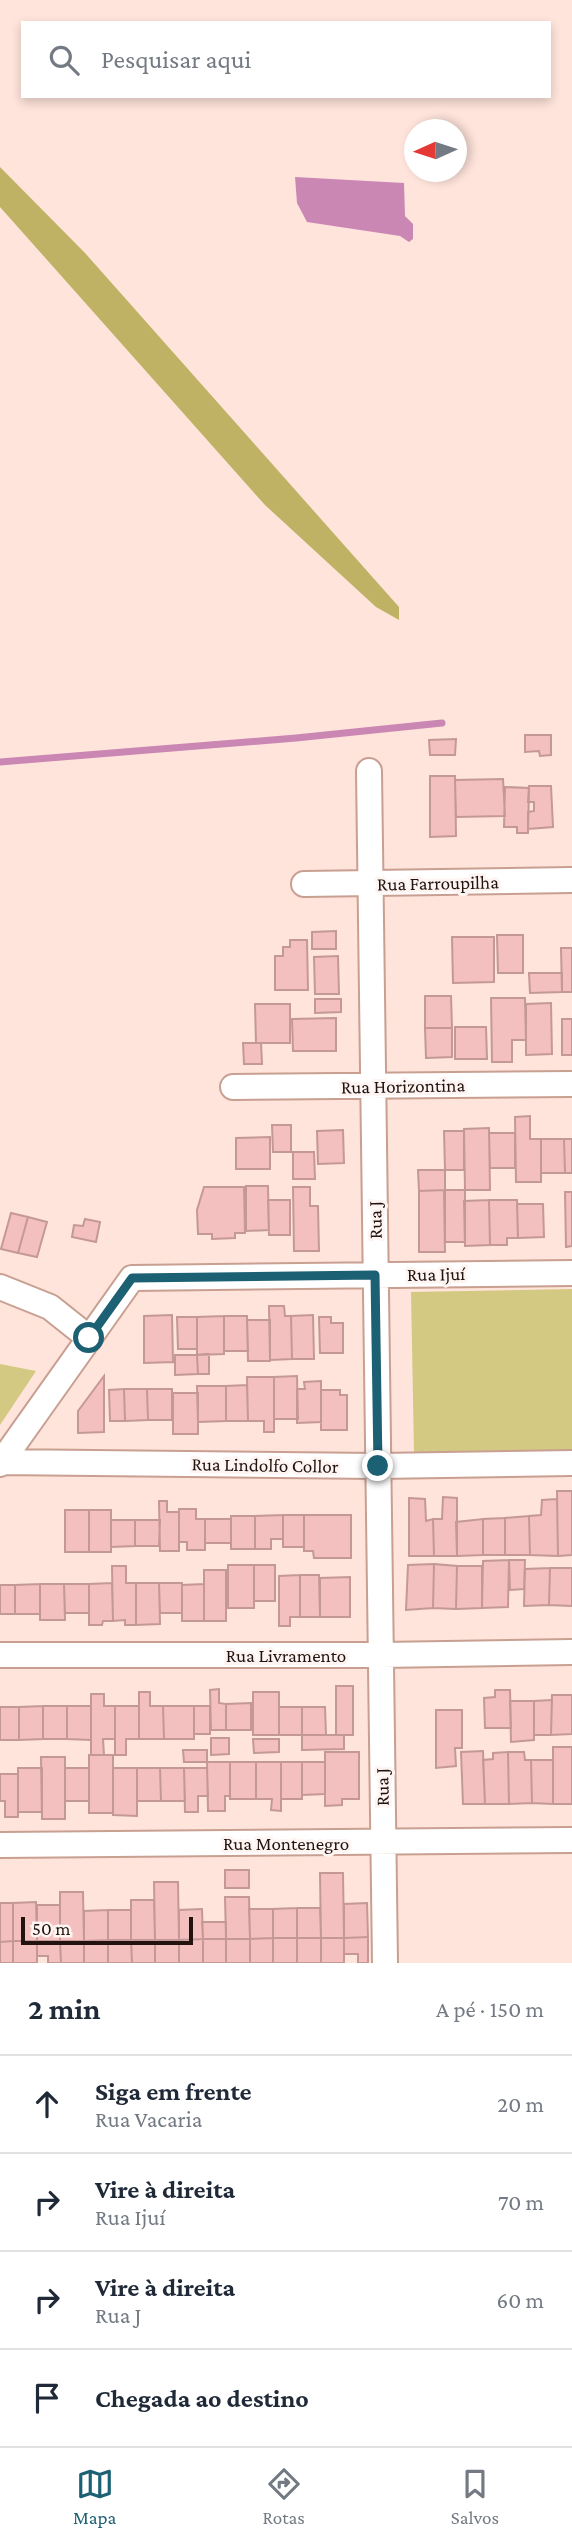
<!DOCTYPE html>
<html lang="pt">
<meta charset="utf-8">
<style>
body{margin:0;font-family:"Crimson Pro",serif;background:#f6f6f7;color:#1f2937}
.compass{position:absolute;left:404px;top:119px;width:63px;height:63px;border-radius:50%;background:#fff;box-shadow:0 4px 10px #0003;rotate:267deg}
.scale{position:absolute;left:21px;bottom:18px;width:172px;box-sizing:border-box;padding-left:7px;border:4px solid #22130e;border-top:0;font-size:19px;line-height:24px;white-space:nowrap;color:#22130e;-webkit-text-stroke:5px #fef5f2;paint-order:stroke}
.stop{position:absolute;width:21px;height:21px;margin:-16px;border:5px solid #1c6073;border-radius:50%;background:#fff}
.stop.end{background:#1c6073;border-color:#fff;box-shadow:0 2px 7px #0008}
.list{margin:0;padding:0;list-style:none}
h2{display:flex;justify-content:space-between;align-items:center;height:91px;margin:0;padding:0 28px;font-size:30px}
h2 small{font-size:23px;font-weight:400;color:#747a83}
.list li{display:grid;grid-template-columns:46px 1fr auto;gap:21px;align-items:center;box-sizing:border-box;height:98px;padding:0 28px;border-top:2px solid #e0e1e3}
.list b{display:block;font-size:26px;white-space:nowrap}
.list p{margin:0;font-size:23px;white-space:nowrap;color:#747a83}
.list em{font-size:23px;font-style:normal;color:#747a83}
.icon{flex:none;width:38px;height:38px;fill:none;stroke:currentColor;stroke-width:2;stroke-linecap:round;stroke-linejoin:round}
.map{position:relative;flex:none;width:572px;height:1963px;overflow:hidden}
.search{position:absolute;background:#fff;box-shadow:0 4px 10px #0003;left:21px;right:21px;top:21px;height:77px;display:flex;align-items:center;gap:18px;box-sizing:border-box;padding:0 24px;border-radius:0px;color:#747a83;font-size:26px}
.sheet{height:483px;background:#fff}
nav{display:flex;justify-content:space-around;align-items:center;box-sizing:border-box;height:98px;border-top:2px solid #e0e1e3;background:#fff;font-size:19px;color:#747a83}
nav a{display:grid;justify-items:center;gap:4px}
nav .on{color:#1c6073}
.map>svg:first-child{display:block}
.green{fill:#d4c982}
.forest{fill:#bfb264}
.water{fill:#cb87b4}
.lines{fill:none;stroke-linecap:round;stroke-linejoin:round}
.stream{stroke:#cb87b4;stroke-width:7}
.building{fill:#f4c0bf;stroke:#c49897;stroke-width:2}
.street-casing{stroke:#c89f91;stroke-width:28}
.street{stroke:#fff;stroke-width:24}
.route{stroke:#1c6073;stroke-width:9}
.labels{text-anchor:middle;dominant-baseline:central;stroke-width:6;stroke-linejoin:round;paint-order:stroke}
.street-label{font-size:19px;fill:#22130e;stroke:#fef5f2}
</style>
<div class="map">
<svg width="572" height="1963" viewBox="0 0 572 1963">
<rect width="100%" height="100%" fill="#fee4db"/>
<path class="green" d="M572 1289V1453L414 1452 411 1292Z
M0 1364 36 1371 0 1425Z"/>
<path class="forest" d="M0 167 85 253 399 607V620L376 607 265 505 0 207Z"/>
<path class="water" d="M295 177 404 183 405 216 413 224V239L409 242 400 236 307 222 297 203Z"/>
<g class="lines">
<path class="stream" d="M0 762 296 738 442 723"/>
</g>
<path class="building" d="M525 735H551V755L540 756 539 751 525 752Z
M456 739 455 755H430L429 740Z
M430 776H455L456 836 430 837Z
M503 779 505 816 456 817 455 780Z
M529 786H551L553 827 528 829V812L534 811V802H528Z
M505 787 529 788 528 833H517V827H504Z
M336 931V949H312V932Z
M497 935H523V973H498Z
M452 937H494V982L453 983Z
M290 940H307L308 990H275V956H283V947H290Z
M561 948H572V992H562Z
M338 956 339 994H315L314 957Z
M529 973H562V992L530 993Z
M425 996H451L452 1028H425Z
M491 998H525L526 1040H512V1062H492Z
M315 999H341V1012L315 1013Z
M551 1003 552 1054 526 1055V1004Z
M255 1004H290V1043H256Z
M336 1018V1051H293L292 1019Z
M562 1019H572V1055H562Z
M455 1027H486L487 1059H455Z
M425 1028H452V1057L426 1058Z
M243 1043H261L262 1064H244Z
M530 1116V1139H541V1182H516L515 1117Z
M272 1125H291V1152H273Z
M489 1128 490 1190H465L464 1129Z
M343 1130 344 1163 318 1164 317 1131Z
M444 1131H464V1170H445Z
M489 1133H515V1168H490Z
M270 1137V1169H236V1138Z
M541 1139H564L565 1173H541Z
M564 1139H572V1173H565Z
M293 1152H314L315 1179H293Z
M418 1170H445V1190L419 1191Z
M246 1186H268L269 1230 246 1231Z
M204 1187H244L245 1233H235V1238L212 1239V1234H198L197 1210Z
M293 1187H310V1206H318L319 1251H294Z
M444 1190 445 1252H419V1191Z
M445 1190H465V1242H445Z
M565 1192H572V1246L566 1247Z
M268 1200H290V1235H269Z
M489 1200H517L518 1238H507V1245H490Z
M489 1200 490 1245 465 1246 464 1201Z
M517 1204H543L544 1237 518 1238Z
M11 1213 28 1217 18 1253 1 1249Z
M28 1217 47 1222 37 1257 18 1253Z
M85 1219 100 1222 96 1242 72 1237 74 1225 83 1226Z
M269 1306H284L285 1316H291L292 1359 270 1360Z
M172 1315 173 1362 144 1363V1316Z
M313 1315 314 1359H292L291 1316Z
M224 1316H247L248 1351H224Z
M224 1316V1354L197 1355V1317Z
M177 1317H197V1349H178Z
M319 1317H331V1323H343V1353H320Z
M247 1320H270V1361H248Z
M209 1354V1374H198L197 1355Z
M175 1355H197L198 1374 175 1375Z
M104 1376V1432L78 1433V1411Z
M297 1376 298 1419H274V1377Z
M247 1377H274V1432H264V1421H248Z
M321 1381V1422L297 1423V1389H305L304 1382Z
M247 1385 248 1421H226V1386Z
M197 1386H226V1421L198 1422Z
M124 1389H147L148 1420 125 1421Z
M124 1389 125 1421H110L109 1390Z
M147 1389H172V1420H148Z
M321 1390H340V1395H347V1430H321Z
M173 1393H198V1434H173Z
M557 1491H572V1555L558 1556Z
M443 1497 457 1498V1556H434L433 1519H442Z
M409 1498 425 1499 426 1521 433 1519 434 1556H409Z
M557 1499 558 1556 530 1555 529 1516 541 1515 542 1500Z
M159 1501H167V1512H179V1551H160Z
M179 1509H196V1519H205V1550H187V1542H179Z
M65 1510H89V1552H65Z
M89 1510H111V1552H89Z
M283 1515H304V1547H283Z
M283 1515V1539H271V1549H255V1516Z
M304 1515H351V1558H314L313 1551H304Z
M231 1516H255V1549H231Z
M529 1516 530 1555H505V1518Z
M505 1518V1555H483V1519Z
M205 1519H231V1543H205Z
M483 1519V1555L457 1556 456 1522Z
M111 1520H135V1546L111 1547Z
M135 1520H160L159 1546H135Z
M509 1560H525L524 1589 510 1590Z
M509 1560 508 1607 482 1608 483 1561Z
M434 1564 457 1566 456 1609 433 1608Z
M434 1564 433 1608 406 1610 408 1565Z
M228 1565H254V1608H228Z
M254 1565H275V1601H254Z
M112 1566H126V1583H136V1625H125V1620L113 1621Z
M457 1566H482V1608L456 1609Z
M550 1568H572V1606L549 1605Z
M550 1568 549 1605 524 1606 525 1569Z
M204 1570H226V1621H204Z
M300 1575V1617H290V1626H279V1576Z
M300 1575H319L320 1617H300Z
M350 1577V1617H320V1578Z
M112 1583 113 1621H103L102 1625H89V1584Z
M136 1583H159L160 1624 136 1625Z
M159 1583H182V1613H160Z
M40 1584V1614H15V1585Z
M40 1584H64L65 1620H40Z
M64 1584H89V1613H65Z
M204 1584V1621H182V1585Z
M0 1585H15V1614H0Z
M336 1686H353V1735H336Z
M219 1689V1703L226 1704V1730H211L210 1690Z
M495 1690H510L511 1728H485L484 1698 495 1697Z
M139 1692H150V1706H163L164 1739H139Z
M253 1692H279V1735H253Z
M91 1694H104V1706H115V1739H103L104 1755H91Z
M552 1695H572V1734L551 1735Z
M552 1700 551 1735H534V1701Z
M510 1701H534V1740L511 1742Z
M251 1703V1730H226V1704Z
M43 1706V1739L19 1740V1707Z
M43 1706H67V1739H43Z
M67 1706H91V1740L67 1739Z
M115 1706H139V1739H126V1755H115Z
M163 1706H194V1739H164Z
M194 1706H210V1734H194Z
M0 1707H19V1740H0Z
M279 1707H302V1735H279Z
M302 1707H325L326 1735H302Z
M436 1710H462V1748H455L456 1766 436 1768Z
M302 1735H344V1749L302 1750Z
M211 1738H229V1754L211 1755Z
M253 1739H279V1752L254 1753Z
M553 1747H572V1804H553Z
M183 1750H207V1762H184Z
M483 1751 485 1804H463L461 1752Z
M325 1752H359V1799H342V1805L325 1806Z
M508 1752 509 1804H485L483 1760 493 1759V1753Z
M508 1752H524L525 1760H531L532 1803 509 1804Z
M89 1755H113V1813H89Z
M41 1757H65V1819H42Z
M531 1760H553V1804L532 1803Z
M207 1762H230V1796H225V1811H208Z
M230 1762H256V1799H230Z
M256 1762H281V1811L271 1810 272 1799H256Z
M281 1762H302V1799H281Z
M302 1762H325V1794L302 1795Z
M18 1768H42V1812H18Z
M65 1768H89V1801H65Z
M113 1768H137V1816L113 1815Z
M137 1768H160L161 1801H137Z
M160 1768H184L185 1801H161Z
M184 1768H207L208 1796H198V1812H185Z
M0 1774H18V1817H5V1801H0Z
M225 1870H249V1888H225Z
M320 1873H343L344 1938H321Z
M154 1882H178L179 1940H155Z
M60 1892H83L84 1941H60Z
M225 1897H249L250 1939H226Z
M131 1900H154L155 1940H131Z
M36 1902 37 1941H13V1903Z
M0 1903H13V1941L0 1942Z
M367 1903 368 1937 344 1938V1904Z
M37 1905H60V1941H37Z
M297 1908V1938H273V1909Z
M297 1908H320L321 1938H297Z
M202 1909 203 1939 179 1940V1910Z
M249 1909H273V1938L250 1939Z
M108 1910V1940L84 1941V1911Z
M108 1910H131V1940H108Z
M202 1922H226V1939H203Z
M368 1937V1963H358V1954H344V1938Z
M273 1938H297V1963H273Z
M273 1938V1963H250V1939Z
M297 1938H321V1963H297Z
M321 1938H344V1963H321Z
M203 1939H226V1963H203Z
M203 1939V1963H179V1940Z
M226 1939H250V1963H226Z
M108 1940H131L132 1963H108Z
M108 1940V1963H84V1941Z
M131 1940H155V1963H132Z
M155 1940H179V1963H155Z
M13 1941V1963H0V1942Z
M13 1941H37V1963H13Z
M37 1941H60L61 1963H48V1956H37Z
M60 1941H84V1963H61Z"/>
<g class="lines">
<defs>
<path id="street" d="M369 771 385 1963
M304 884 572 880
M233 1087 572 1084
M0 1287 50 1307 89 1338
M1 1462 378 1466 572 1463
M0 1464 132 1278 572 1273
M0 1655H381L572 1652
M0 1845 572 1840"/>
</defs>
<use href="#street" class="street-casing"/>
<use href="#street" class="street"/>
</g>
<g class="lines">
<path class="route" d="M89 1338 132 1278 375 1275 378 1466"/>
</g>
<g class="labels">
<g class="street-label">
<text transform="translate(438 883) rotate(-1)">Rua Farroupilha</text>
<text transform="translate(403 1086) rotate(-1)">Rua Horizontina</text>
<text transform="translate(375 1220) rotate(-91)">Rua J</text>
<text transform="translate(436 1274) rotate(-1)">Rua Ijuí</text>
<text transform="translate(265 1465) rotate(1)">Rua Lindolfo Collor</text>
<text x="286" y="1655">Rua Livramento</text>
<text transform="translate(382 1787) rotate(-91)">Rua J</text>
<text x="286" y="1843">Rua Montenegro</text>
</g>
</g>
</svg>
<svg class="compass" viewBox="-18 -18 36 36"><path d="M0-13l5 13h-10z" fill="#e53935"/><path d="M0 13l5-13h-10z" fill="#747a83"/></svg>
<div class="scale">50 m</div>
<div class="stop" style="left:89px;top:1338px"></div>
<div class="stop end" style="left:378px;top:1466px"></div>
<div class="search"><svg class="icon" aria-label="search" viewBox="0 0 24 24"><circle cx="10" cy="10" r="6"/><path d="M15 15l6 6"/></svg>Pesquisar aqui</div>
</div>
<section class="sheet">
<h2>2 min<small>A pé · 150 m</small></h2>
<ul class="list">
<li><svg class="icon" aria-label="ahead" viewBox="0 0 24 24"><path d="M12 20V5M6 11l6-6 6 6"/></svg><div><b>Siga em frente</b><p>Rua Vacaria</p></div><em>20 m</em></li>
<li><svg class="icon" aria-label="right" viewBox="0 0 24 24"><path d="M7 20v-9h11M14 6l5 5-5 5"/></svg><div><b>Vire à direita</b><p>Rua Ijuí</p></div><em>70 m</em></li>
<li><svg class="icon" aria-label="right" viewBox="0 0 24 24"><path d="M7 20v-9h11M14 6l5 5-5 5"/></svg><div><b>Vire à direita</b><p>Rua J</p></div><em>60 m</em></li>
<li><svg class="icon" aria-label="arrive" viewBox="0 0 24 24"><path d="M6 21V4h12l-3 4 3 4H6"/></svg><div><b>Chegada ao destino</b></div></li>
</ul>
</section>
<nav>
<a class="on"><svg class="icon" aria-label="map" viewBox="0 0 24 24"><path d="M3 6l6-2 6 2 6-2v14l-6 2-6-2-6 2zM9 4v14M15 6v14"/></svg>Mapa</a>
<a><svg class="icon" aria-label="directions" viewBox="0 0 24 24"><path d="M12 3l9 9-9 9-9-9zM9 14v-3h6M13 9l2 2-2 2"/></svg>Rotas</a>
<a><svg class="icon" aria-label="saved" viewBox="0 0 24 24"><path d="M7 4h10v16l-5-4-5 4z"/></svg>Salvos</a>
</nav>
